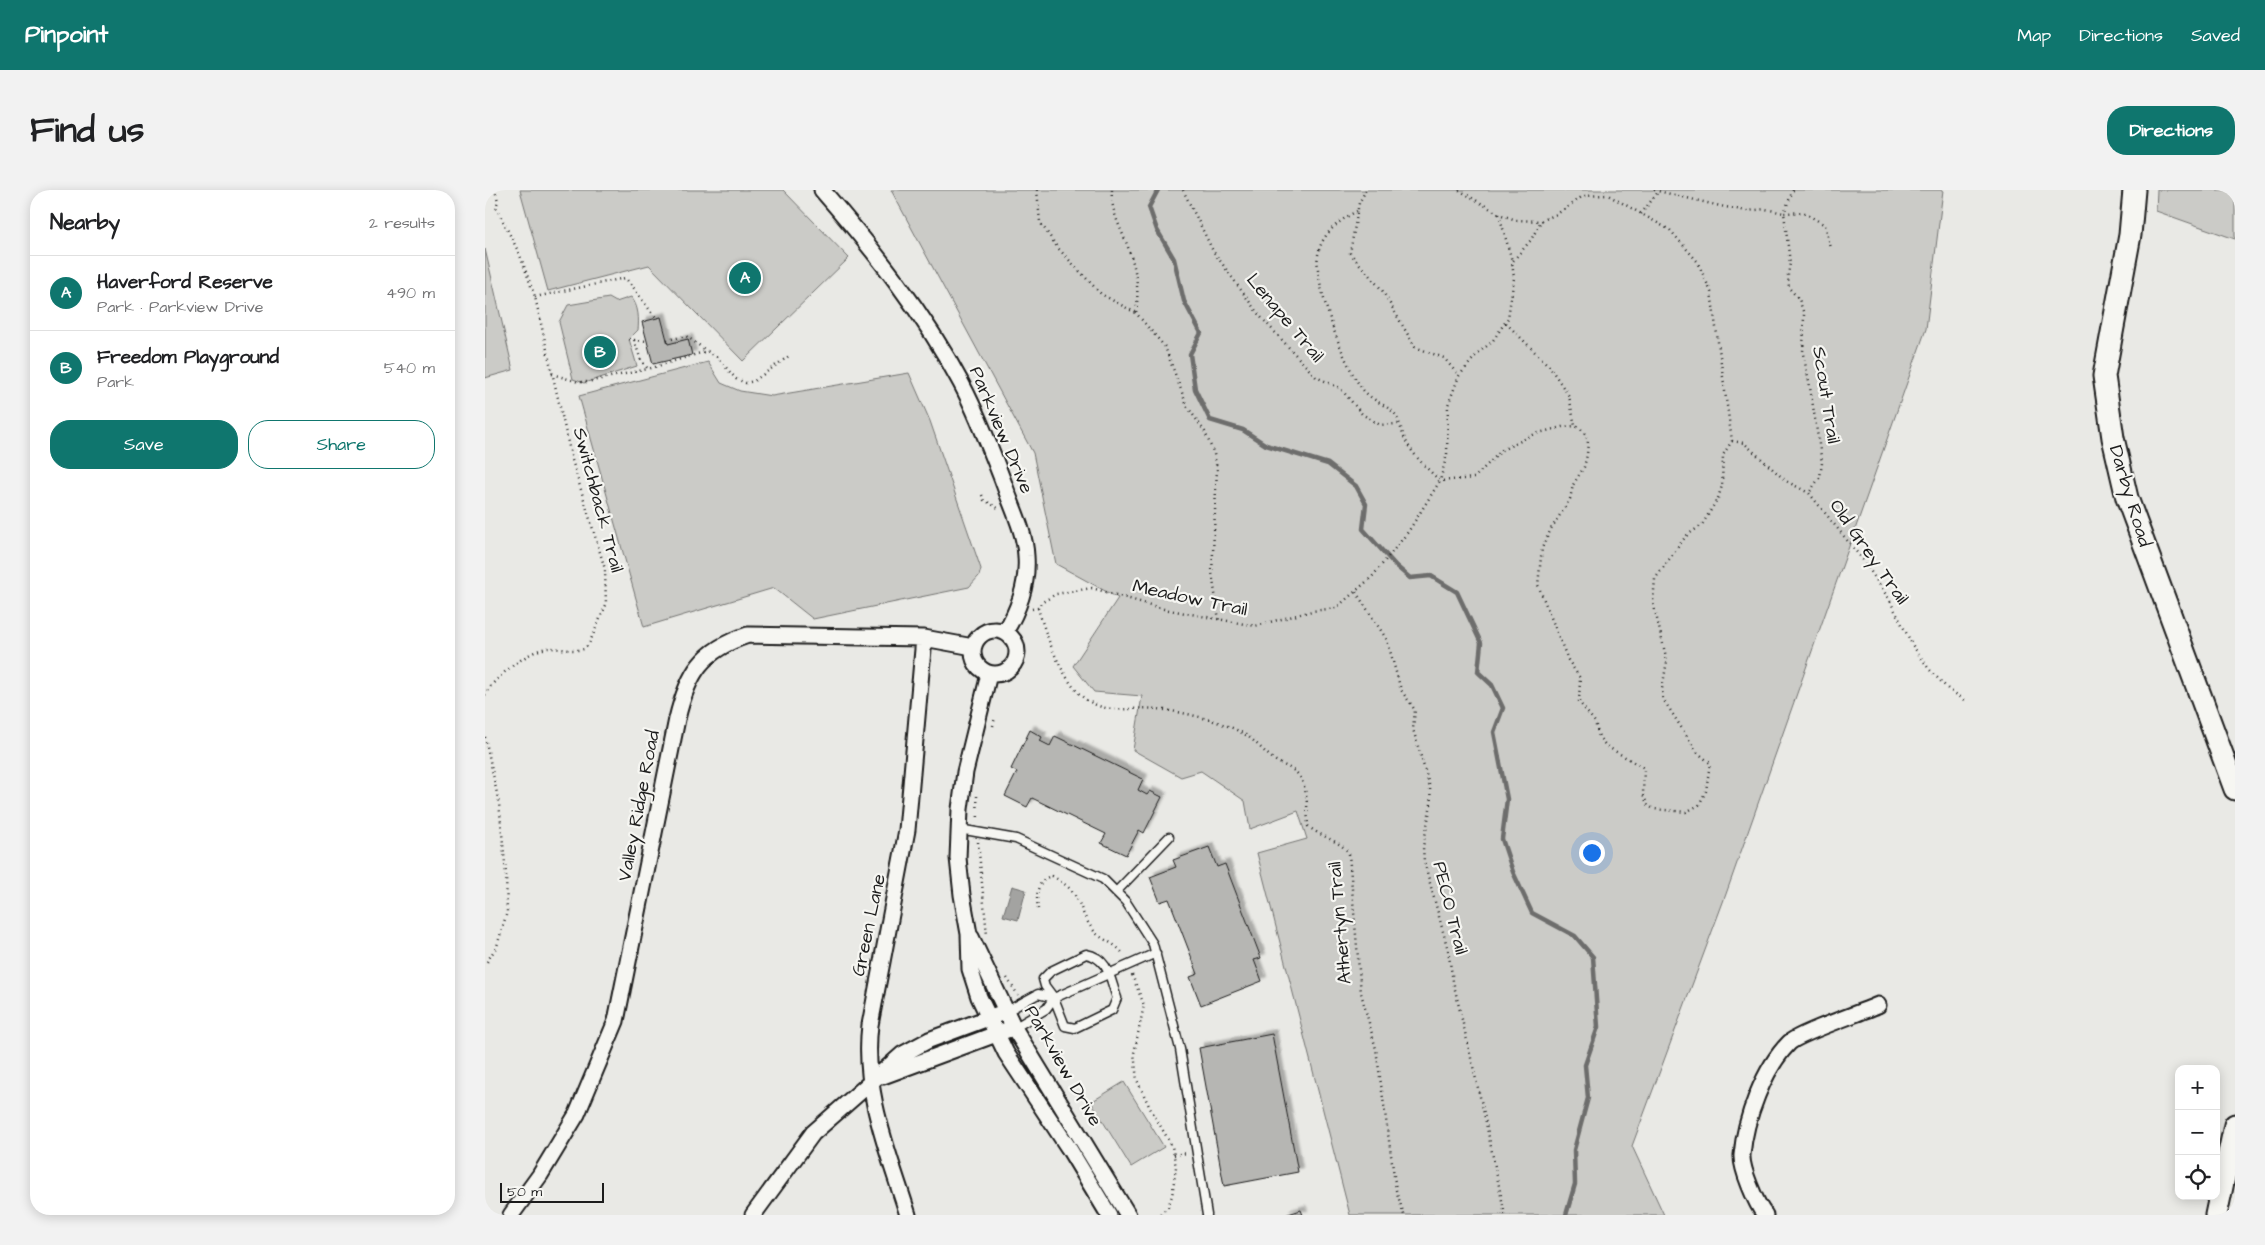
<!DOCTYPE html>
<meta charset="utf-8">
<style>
body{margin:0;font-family:"Architects Daughter",sans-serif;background:#f2f2f2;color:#202124}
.controls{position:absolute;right:15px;bottom:15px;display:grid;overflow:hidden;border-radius:10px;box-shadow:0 2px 12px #0003}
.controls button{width:45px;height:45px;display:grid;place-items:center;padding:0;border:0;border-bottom:1px solid #e0e0e0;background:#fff;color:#202124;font:25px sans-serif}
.scale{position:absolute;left:15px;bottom:12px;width:104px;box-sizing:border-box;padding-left:5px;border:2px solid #1c1c1c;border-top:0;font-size:14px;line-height:18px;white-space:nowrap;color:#1c1c1c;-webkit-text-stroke:4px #f6f6f2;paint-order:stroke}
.you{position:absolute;left:1106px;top:662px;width:18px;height:18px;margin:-12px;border:4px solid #fff;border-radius:50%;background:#1a73e8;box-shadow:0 0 0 8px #1a73e833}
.badge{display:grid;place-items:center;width:32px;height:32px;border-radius:50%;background:#0f766e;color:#fff;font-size:16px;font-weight:700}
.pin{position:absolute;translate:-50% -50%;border:2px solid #fff;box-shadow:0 1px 5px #0006}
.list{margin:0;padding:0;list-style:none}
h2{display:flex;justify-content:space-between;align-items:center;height:65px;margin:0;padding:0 20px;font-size:21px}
h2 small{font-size:16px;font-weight:400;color:#757577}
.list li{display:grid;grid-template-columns:32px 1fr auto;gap:15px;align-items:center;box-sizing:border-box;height:75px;padding:0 20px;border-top:1px solid #e0e0e0}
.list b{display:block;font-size:19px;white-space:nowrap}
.list p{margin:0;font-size:16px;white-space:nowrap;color:#757577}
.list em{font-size:16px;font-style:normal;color:#757577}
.actions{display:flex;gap:10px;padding:15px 20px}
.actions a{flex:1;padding:11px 0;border:1px solid #0f766e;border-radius:20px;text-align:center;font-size:18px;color:#0f766e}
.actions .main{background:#0f766e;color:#fff}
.icon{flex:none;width:28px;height:28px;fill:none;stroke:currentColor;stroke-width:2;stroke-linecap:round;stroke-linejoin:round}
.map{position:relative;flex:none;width:1750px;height:1025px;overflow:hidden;border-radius:20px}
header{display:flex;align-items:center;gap:30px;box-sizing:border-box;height:70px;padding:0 25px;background:#0f766e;color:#fff}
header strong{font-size:24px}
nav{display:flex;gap:28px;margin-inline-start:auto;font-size:18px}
.intro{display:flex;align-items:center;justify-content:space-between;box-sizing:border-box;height:120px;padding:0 30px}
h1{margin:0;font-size:35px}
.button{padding:12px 22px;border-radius:20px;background:#0f766e;color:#fff;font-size:18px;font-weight:700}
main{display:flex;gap:30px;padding:0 30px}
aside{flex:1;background:#fff;border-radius:20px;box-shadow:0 2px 12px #0003}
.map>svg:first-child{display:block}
.green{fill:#cbcbc7;stroke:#747472}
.water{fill:#a3a3a1;stroke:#6d6d6c}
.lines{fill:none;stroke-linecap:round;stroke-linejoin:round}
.stream{stroke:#6d6d6c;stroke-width:4.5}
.building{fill:#b6b6b3;stroke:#1c1c1c;filter:url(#shadow)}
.lane-casing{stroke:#1c1c1c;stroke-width:11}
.street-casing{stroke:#1c1c1c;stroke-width:19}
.secondary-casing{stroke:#1c1c1c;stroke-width:25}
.path{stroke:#1c1c1c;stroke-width:2.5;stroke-dasharray:1 4;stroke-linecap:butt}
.lane{stroke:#f6f6f2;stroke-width:8}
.street{stroke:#f6f6f2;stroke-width:15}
.secondary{stroke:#f6f6f2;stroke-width:21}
.labels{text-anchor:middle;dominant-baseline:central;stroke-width:4.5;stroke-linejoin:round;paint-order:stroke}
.street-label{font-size:19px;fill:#1c1c1c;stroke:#f6f6f2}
</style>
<header>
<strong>Pinpoint</strong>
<nav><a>Map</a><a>Directions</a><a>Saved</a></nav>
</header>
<div class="intro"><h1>Find us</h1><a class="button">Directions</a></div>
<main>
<aside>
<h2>Nearby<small>2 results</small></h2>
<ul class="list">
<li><span class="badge">A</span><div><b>Haverford Reserve</b><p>Park · Parkview Drive</p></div><em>490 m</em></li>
<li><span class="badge">B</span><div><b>Freedom Playground</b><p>Park</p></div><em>540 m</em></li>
</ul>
<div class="actions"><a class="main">Save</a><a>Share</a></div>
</aside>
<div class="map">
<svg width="1750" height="1025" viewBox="0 0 1750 1025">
<defs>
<filter id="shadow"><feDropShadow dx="4.5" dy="-4.5" stdDeviation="1" flood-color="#0004"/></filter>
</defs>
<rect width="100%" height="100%" fill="#e9e9e5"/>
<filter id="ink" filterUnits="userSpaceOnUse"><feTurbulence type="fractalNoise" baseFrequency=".02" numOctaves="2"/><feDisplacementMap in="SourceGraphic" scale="10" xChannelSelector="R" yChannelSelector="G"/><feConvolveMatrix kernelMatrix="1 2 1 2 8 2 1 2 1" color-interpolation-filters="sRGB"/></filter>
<g filter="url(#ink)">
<path class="green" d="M35 0H298L364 68 258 171 164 75 63 101Z
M406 0H1458L1441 139 1241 704 1147 956 1179 1025H865L772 663 822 649 813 621 765 639 760 611 716 581 696 587 648 560 657 506 609 502 588 476 633 408 571 374 548 263Z
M1672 0H1750V49L1671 21Z
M0 59 28 180 0 188Z
M146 107C154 116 154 130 153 140L144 149 152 176 99 193 88 189 74 132 83 115 124 108 131 112Z
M223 172 236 193 255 201 287 206 424 183 445 231 496 379 494 386 484 397 328 429 289 398 159 437 94 206Z
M639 892 679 957 646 977 606 912Z"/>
<path class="water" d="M527 696 541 700 533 730 518 726Z"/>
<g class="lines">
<path class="stream" d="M673 0 664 17 672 40 689 69 699 111 716 143 705 164 710 199 725 230 758 240 781 255 843 274 871 296 881 314 878 339 911 376 925 388 946 386 972 402 996 453 993 482 1007 495 1018 518 1009 542 1022 609 1017 649 1028 682 1047 723 1090 746 1108 767 1113 837 1100 875 1103 908 1089 960 1090 994 1081 1025"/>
</g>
<path class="building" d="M176 127 183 154 203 149 207 165 168 174 157 132Z
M545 540 557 547 555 551 565 556 570 546 658 589 653 600 662 605 665 601 677 607 659 643 654 640 641 665 616 653 621 644 547 608 542 617 520 606 532 582 526 579Z
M724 657 732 677 740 674 776 768 769 770 777 791 716 815 705 787 713 784 684 709 675 712 665 687 691 677 688 670Z
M787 844 813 982 739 996 714 858Z
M816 1020 818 1025H800Z"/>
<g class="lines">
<defs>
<path id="lane" d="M474 639 531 649 618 689 641 712 668 754 695 859 722 1025
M631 702 684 647
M601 764C624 768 625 789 632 808L627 820 590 838 580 836 569 808 560 796 558 789 566 781Z
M522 821 553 804 569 808
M529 838 561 819 569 808 671 763"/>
<path id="street" d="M337 0C389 60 439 123 476 193 493 225 506 260 519 294 527 317 540 342 541 366 543 393 534 419 520 442
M488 462a22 22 0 1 1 44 0a22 22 0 1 1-44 0Z
M504 484 480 582 475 619 473 668 477 705 484 744 485 779 494 807 521 863 583 957 624 1025
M486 747 529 838 643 1025
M398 886 522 840
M26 1025 55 985 92 924 131 831 192 529C203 483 217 460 263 445L439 448 488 457
M268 1025 328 943 418 864 444 850 522 821
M423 1025C404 964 377 901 385 835L422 640 439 448
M1280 1025C1271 1014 1256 978 1257 965 1260 929 1279 878 1304 853 1313 844 1377 822 1393 815"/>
<path id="secondary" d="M1649 0 1645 45 1619 186 1628 248 1642 308 1750 599
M1731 1025 1750 935"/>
</defs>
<use href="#lane" class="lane-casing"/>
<use href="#street" class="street-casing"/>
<use href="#secondary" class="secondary-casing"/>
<path class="path" d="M552 0 555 32 572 57 616 104 651 123 680 157 702 216 720 242 729 264 732 279 727 383 734 430
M627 0C625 23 638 41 645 63 652 84 654 101 651 123
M698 0 728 61 774 125 831 187 855 198 877 224 895 235 913 234
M881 0 874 13 865 63 897 100 930 157 959 168 974 186
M974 0 1014 24 1031 30 1056 31 1072 24 1098 6 1123 5 1185 40 1212 71 1226 102 1247 251
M1169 0 1235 16 1262 21 1280 19 1299 23 1305 73 1303 85 1304 98 1314 109 1319 124 1318 164 1324 191 1337 273 1335 287 1324 303
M1308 0 1299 23 1318 22 1340 35 1346 58
M872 21C855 30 836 44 833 65 828 91 861 184 881 203 889 211 901 215 909 223 914 228 916 240 919 247 927 265 941 277 955 291L962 264 963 215 974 186 993 163 1007 152 1023 128 1029 88 1027 72 1046 50 1056 31
M1014 24 1027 71
M1156 24 1173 2
M50 107 140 88C153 101 159 115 172 128
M1021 133 1064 176 1084 206 1090 236
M144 149 149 150 156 170 163 179 222 161 232 167 251 189 261 193 269 191 304 166
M149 150 162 151
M182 150 201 146 222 161
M67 184 93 192H102L163 179
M1247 251 1259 253 1301 291 1324 303 1378 370 1404 409 1428 456 1444 479 1463 499 1480 510
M497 305 499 310 513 318
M871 402 902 450 916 500 930 520 928 539 945 598 946 614 938 657 939 671 963 760 968 791 1000 928 1020 1025
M553 418C560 444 580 499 605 512 628 525 648 516 672 519 699 522 744 532 765 548 774 555 781 564 791 571 801 577 812 579 817 591 823 604 822 621 823 636 835 647 857 651 864 664L876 803 891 859 911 1000 919 1025
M547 419 553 418 556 413 571 404 607 398 679 419 770 436 827 421 851 418 887 387 923 342 955 291 989 288 1017 260 1050 244 1077 237 1090 236 1096 239 1100 244 1103 250 1102 265 1099 277 1088 295 1085 309 1066 339 1057 358 1053 395 1083 470 1095 488 1094 512 1110 532 1114 547 1121 556 1159 578 1158 604 1163 616 1169 619 1201 622 1214 615 1221 601 1225 573 1212 562 1178 509 1177 499 1182 471 1168 412 1170 389 1201 346 1217 335 1233 308 1237 296 1238 265 1247 251
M0 505C7 489 46 458 64 458 76 458 87 462 99 459L104 454 121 415 120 379 87 270 50 107 35 65 11 17 13 11 10 0
M508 536 510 527
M0 547 14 613 21 684 22 722 12 756 0 775
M492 606 493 630
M493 652 502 745
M553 719C551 707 551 689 567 686 601 705 589 716 609 741 616 750 630 752 639 765
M647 785 659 815 649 863 652 890 665 918 687 956 691 977 687 1006 683 1017 674 1025
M522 788 533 805
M689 965 702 963"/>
<use href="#lane" class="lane"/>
<use href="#street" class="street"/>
<use href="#secondary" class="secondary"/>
</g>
</g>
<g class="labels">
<g class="street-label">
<text transform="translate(800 128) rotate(50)">Lenape Trail</text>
<text transform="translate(1341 205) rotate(81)">Scout Trail</text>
<text transform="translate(516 240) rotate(67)">Parkview Drive</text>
<text transform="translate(1645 306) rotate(73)">Darby Road</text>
<text transform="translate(113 310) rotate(75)">Switchback Trail</text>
<text transform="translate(1384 362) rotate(55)">Old Grey Trail</text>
<text transform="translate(705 408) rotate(12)">Meadow Trail</text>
<text transform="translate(154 616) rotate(-79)">Valley Ridge Road</text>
<text transform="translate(965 718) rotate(76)">PECO Trail</text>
<text transform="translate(855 733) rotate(-95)">Athertyn Trail</text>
<text transform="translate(384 735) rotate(-78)">Green Lane</text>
<text transform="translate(578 876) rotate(60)">Parkview Drive</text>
</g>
</g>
</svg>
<div class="controls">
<button>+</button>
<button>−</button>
<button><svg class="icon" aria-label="locate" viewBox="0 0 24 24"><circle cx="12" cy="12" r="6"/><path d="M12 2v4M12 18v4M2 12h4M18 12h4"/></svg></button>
</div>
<div class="scale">50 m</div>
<div class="you"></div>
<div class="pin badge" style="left:260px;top:88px">A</div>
<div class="pin badge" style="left:115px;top:162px">B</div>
</div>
</main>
